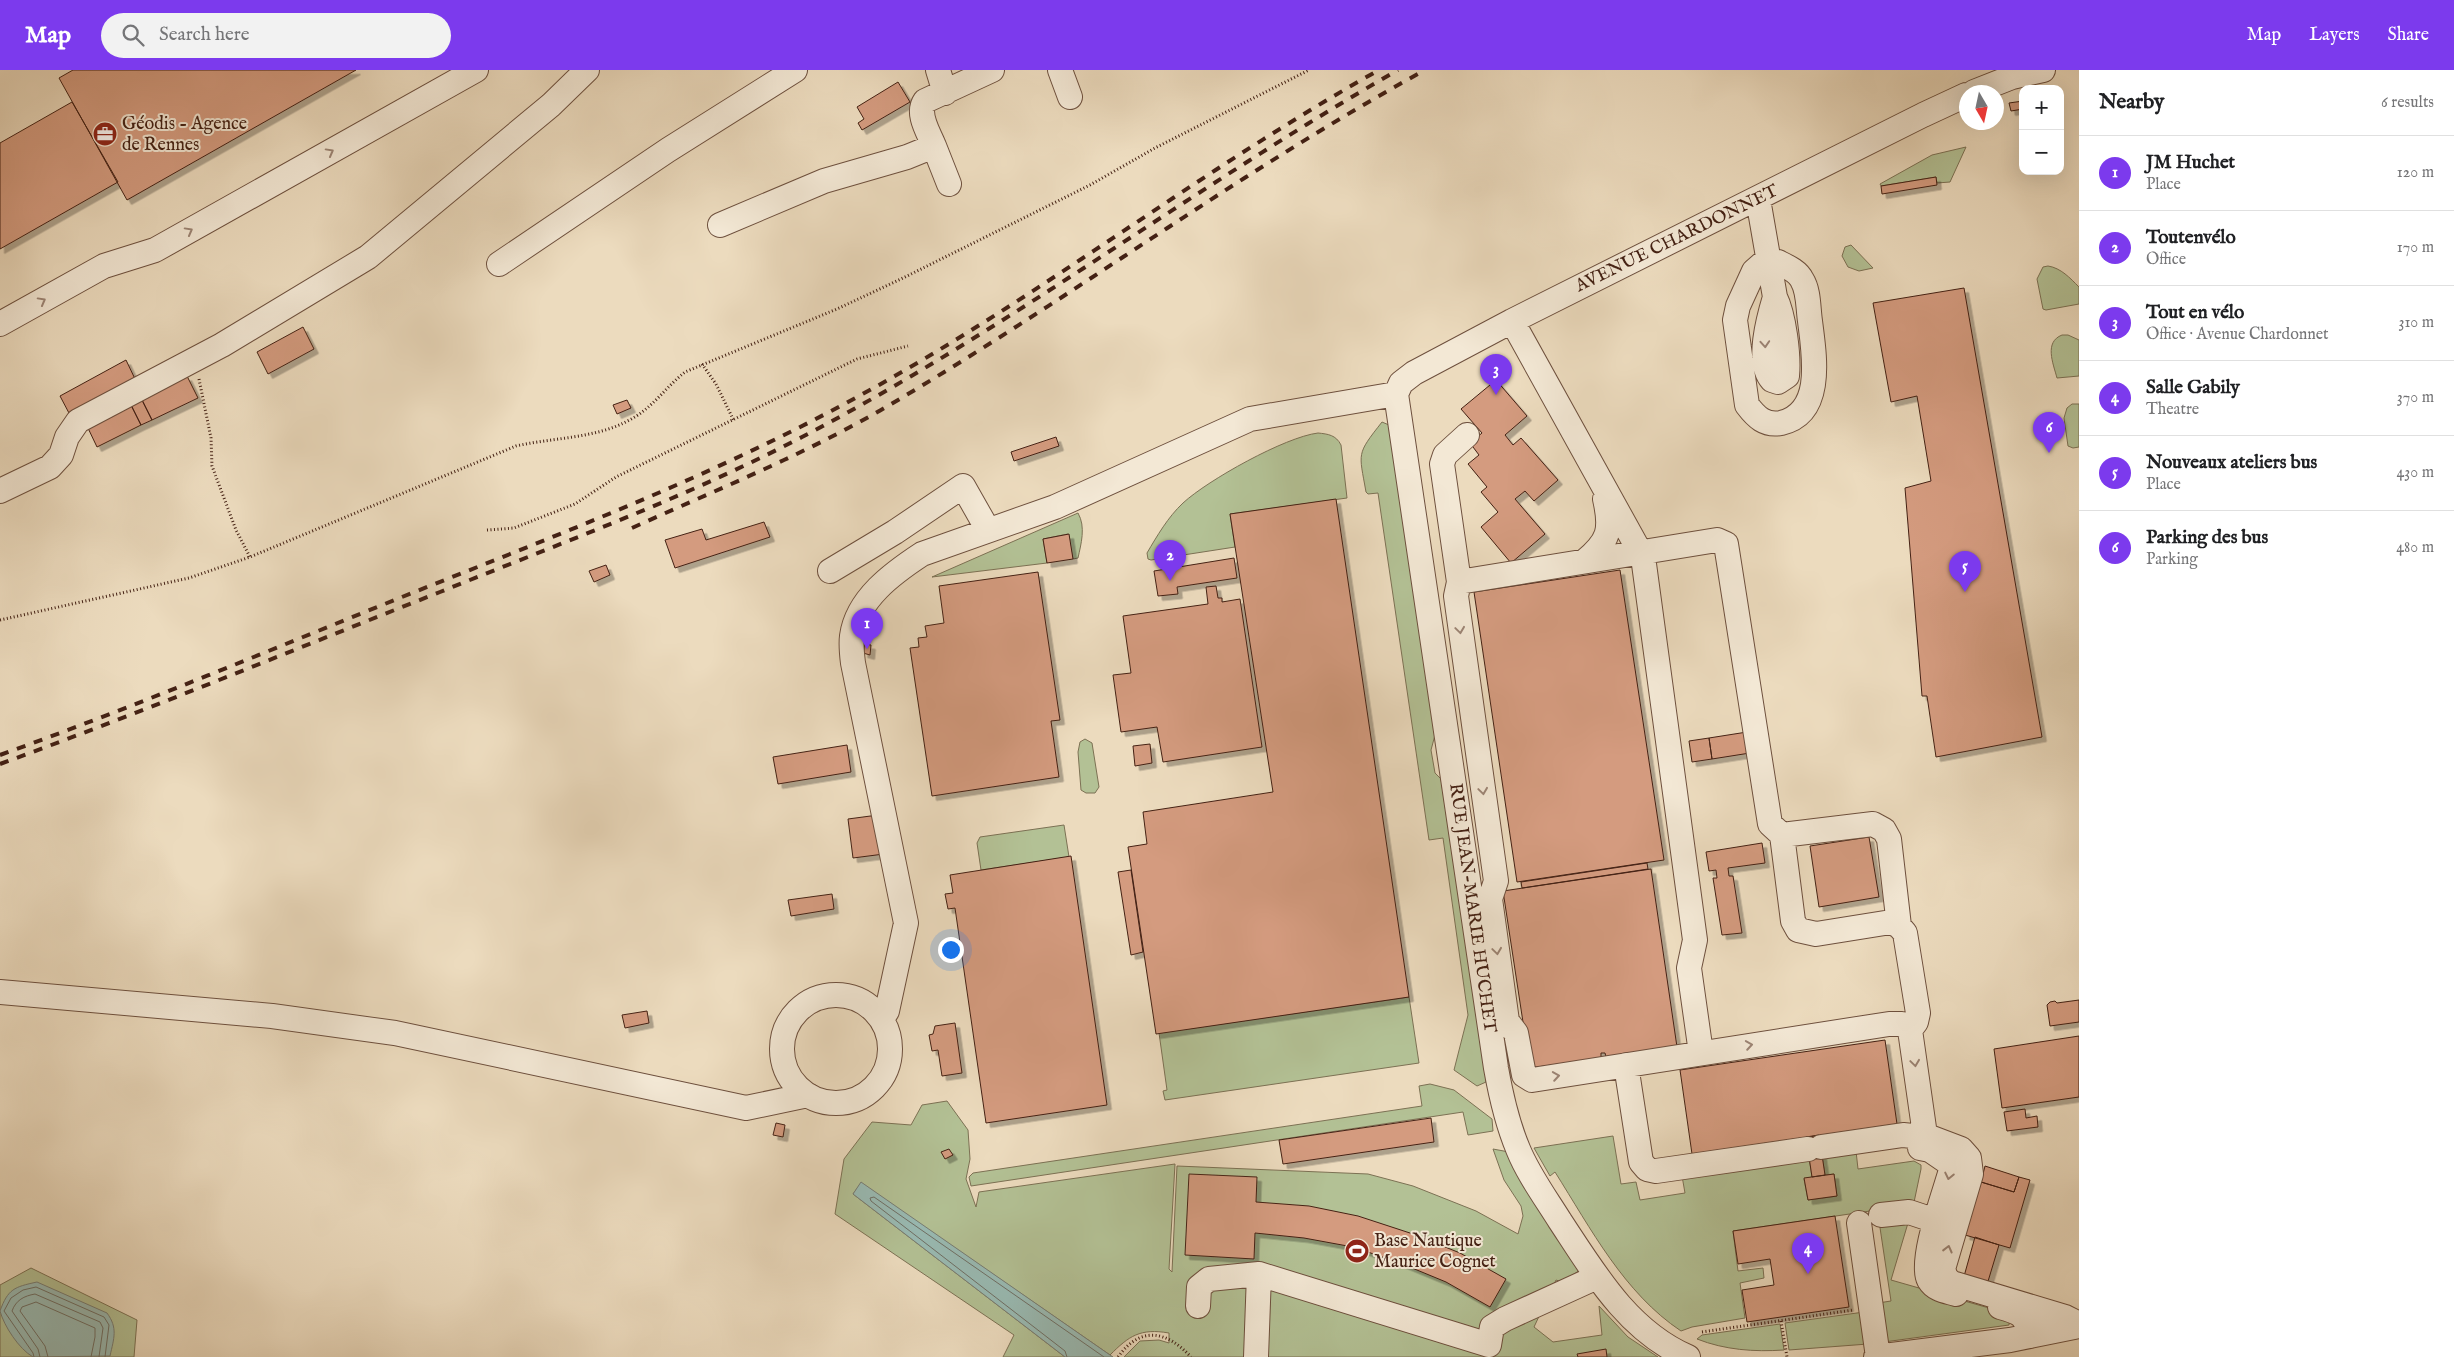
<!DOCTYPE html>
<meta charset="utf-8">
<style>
body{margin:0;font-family:"IM FELL English",serif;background:#f2f2f2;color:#202124}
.controls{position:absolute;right:15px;top:15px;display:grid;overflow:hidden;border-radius:10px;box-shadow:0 5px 20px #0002}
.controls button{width:45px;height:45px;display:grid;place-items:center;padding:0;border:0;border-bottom:1px solid #e0e0e0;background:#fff;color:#202124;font:25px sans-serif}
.compass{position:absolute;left:1959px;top:15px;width:45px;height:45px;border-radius:50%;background:#fff;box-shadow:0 5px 20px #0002;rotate:171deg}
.you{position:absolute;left:950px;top:879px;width:18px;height:18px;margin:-12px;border:4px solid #fff;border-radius:50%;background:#1a73e8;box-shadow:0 0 0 8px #1a73e833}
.badge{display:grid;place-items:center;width:32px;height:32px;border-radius:50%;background:#7c3aed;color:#fff;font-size:16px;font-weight:700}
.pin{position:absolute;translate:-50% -41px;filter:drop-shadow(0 1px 2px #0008)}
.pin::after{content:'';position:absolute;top:26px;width:18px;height:15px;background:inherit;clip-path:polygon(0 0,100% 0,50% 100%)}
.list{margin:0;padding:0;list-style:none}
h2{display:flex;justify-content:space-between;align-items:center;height:65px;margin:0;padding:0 20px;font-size:21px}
h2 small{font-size:16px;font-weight:400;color:#757577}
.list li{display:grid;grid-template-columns:32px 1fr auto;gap:15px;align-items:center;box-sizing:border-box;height:75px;padding:0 20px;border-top:1px solid #e0e0e0}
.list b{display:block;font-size:19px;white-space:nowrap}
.list p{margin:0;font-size:16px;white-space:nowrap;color:#757577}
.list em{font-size:16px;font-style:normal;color:#757577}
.icon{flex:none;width:28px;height:28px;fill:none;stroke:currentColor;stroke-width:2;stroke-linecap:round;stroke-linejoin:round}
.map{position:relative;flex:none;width:2079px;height:1287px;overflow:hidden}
header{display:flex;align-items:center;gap:30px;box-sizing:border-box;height:70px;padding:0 25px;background:#7c3aed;color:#fff}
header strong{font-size:24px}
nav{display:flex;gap:28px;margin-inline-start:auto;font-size:18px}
.search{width:350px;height:45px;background:#f2f2f2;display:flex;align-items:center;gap:12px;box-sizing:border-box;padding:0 18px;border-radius:28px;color:#757577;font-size:19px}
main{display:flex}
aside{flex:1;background:#fff}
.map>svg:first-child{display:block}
.green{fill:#b3c195;stroke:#7c7154}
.water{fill:#99bbb4;stroke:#777d74}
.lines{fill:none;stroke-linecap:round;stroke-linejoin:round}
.shore{stroke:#6e6e64;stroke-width:1}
.building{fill:#d49b7f;stroke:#442114;filter:url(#shadow)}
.minor-casing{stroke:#6e503e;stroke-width:26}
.path{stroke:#442114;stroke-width:3;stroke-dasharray:1 2.5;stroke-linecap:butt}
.minor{stroke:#f3e8d5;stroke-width:24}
.rail{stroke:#442114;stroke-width:4;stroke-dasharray:9 9;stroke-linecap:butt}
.oneway{stroke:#9c8474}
.labels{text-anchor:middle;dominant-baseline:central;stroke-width:4;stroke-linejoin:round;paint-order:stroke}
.poi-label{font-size:18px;fill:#442114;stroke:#f3e8d5;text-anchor:start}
.street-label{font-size:18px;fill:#442114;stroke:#f3e8d5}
</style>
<header>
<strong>Map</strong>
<div class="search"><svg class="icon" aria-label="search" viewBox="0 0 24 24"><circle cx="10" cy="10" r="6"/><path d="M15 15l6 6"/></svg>Search here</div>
<nav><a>Map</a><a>Layers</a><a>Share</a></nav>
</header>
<main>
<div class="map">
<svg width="2079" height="1287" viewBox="0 0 2079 1287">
<defs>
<filter id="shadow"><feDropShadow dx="4.5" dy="4.5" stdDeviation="0" flood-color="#0004"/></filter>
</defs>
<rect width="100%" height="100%" fill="#ecdbbe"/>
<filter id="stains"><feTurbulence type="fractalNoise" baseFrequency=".004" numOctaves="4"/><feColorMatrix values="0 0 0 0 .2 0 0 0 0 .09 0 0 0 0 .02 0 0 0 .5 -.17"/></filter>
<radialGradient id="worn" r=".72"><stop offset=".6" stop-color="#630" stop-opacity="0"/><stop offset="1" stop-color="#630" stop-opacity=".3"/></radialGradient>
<path class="green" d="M1966 77 1950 112 1937 113 1936 107 1881 116 1880 114 1932 85Z
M1851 175 1873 198 1859 201 1848 197 1842 186 1845 177Z
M2048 196C2061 198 2070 208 2079 217V234L2046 240 2043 239 2037 209 2043 197Z
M2062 265H2068L2079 270V306L2057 308C2053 293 2044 272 2062 265Z
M2072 334H2079V377L2073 378 2068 376 2064 348 2067 338Z
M1382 352 1389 355 1435 665 1431 680 1435 703 1441 709 1486 1008V1012L1477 1016 1454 1000 1468 945 1443 768 1429 770 1378 423 1368 424 1366 422C1359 382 1356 385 1382 352Z
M1318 363C1328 364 1336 365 1341 375L1347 428 1230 444 1235 477 1151 490 1148 489 1147 483C1157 466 1168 447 1183 433 1208 410 1285 367 1318 363Z
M1078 443C1086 457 1081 474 1078 488L1073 489 1068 464 1043 469 1047 493 932 507Z
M1085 669 1092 673 1099 717 1095 723H1086L1081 720 1078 682 1080 672Z
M1064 755 1069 787 981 800 977 773 980 767Z
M1409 927 1419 993 1165 1030 1163 1021 1167 1020 1159 963Z
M1430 1014 1454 1020 1492 1049 1493 1061 1468 1065 1463 1042 971 1116 969 1107 973 1103 1422 1036 1419 1016Z
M947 1031 968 1060 970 1089 966 1109 976 1137 979 1122 1175 1094 1169 1199 1172 1202 1177 1096 1368 1104 1413 1116 1476 1141 1518 1164 1523 1146 1521 1136 1504 1110 1493 1079 1509 1082 1580 1200 1562 1212 1556 1210 1534 1257 1553 1272 1602 1265 1599 1236 1628 1267 1658 1287H1124L1140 1271 1159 1270 1169 1273V1263C1140 1258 1129 1266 1110 1285L861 1113 853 1124 1065 1287H1003L1014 1265 835 1144 844 1089 872 1052 911 1055 922 1035Z
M1613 1066 1621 1114 1636 1112 1640 1130 1685 1123 1682 1106 1809 1087 1812 1107 1804 1109 1808 1130 1837 1126 1834 1104 1825 1105 1822 1086 1856 1081 1858 1099 1914 1091 1921 1095V1099L1913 1137 1877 1140 1733 1161 1738 1201 1763 1198 1764 1208 1740 1213 1745 1248 1692 1257 1681 1261C1624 1223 1591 1159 1555 1102L1550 1106 1534 1078Z
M1879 1151 1908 1153 1891 1210 2010 1244 2009 1255 1884 1272 1878 1233 1891 1231Z
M31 1198 137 1250 134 1287H0V1215Z
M1864 1242 1868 1274 1789 1280 1785 1253Z
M1780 1254 1784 1280C1754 1282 1725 1280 1697 1269L1702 1265Z"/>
<path class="water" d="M861 1112 1110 1285 1113 1287H1065L853 1124Z
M37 1212 107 1243C118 1258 114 1268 110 1286L33 1287C19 1279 4 1256 0 1241 8 1219 14 1217 37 1212Z"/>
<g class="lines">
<path class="shore" d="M34 1287 33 1283 4 1241 11 1228 23 1220 36 1217 104 1247 109 1255 105 1287
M40 1287 38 1279 12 1241C16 1230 24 1226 35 1224L100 1252 103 1258 99 1287
M48 1287 45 1276 20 1241 22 1237 36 1232 95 1258V1267L91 1287
M1067 1287 1065 1281 871 1131 870 1128 874 1127 1104 1287"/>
</g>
<path class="building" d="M73 0H356L127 130 59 8Z
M898 12 910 32 862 60 858 53 864 49 857 37Z
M2023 31V39L2011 41 2009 33Z
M72 32 118 112 0 179V73Z
M1936 107 1937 115 1882 124 1881 116Z
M1964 218 2042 667 1936 687 1927 626H1922L1905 418 1931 411 1917 326 1891 332 1873 233Z
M303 257 314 279 268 304 257 282Z
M126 290 136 311 70 345 60 326Z
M187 306 198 328 152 350 141 328Z
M1496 310 1527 346 1505 365 1513 375 1521 368 1558 410 1534 431 1525 421 1515 429 1545 464 1511 493 1481 457 1498 442 1481 422 1487 417 1468 394 1479 385 1470 373 1482 363 1461 339Z
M141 328 152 350 141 355 130 333Z
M627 330 631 338 617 344 613 335Z
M130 333 141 355 97 377 87 356Z
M1056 367 1059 376 1014 391 1011 382Z
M1336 429 1409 927 1156 964 1128 777 1147 774 1143 742 1273 722 1230 444Z
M764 452 770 467 675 498 665 470 702 459 706 470Z
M1069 464 1073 489 1047 493 1043 469Z
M1234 488 1237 508 1177 517 1178 524 1158 526 1154 501Z
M606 495 610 505 594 512 589 501Z
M1620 500 1664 790 1517 812 1474 522Z
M1038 502 1060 650 1051 651 1059 707 932 726 910 578 919 577 918 568 927 567 925 556 944 553 939 516Z
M1216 516 1218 528H1222V532L1240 529 1262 677 1163 692 1157 657 1121 662 1113 605 1131 603 1123 546 1208 534 1206 517Z
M865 574 871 575 870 585 863 583Z
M1747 662 1750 683 1712 689 1709 668Z
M1709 668 1712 689 1692 692 1689 671Z
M1150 674 1152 693 1135 696 1133 676Z
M847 675 851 702 778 714 773 687Z
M878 745 884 784 853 788 848 749Z
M1869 767 1879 827 1819 837 1810 776Z
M1762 773 1765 793 1728 798 1729 806H1733L1742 863 1722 865 1713 808H1717L1716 800 1709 801 1706 782Z
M1071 786 1107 1035 986 1053 955 838 948 839 945 824 953 823 950 805Z
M1647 793 1648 799 1522 818 1521 812Z
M1651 799 1677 977 1606 987 1605 983H1601V988L1530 998 1503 821Z
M1131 800 1143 882 1131 885 1118 802Z
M832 824 834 839 791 846 788 830Z
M2079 930V952L2050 956 2047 935 2050 932 2055 931 2057 933Z
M647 941 649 953 625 958 622 945Z
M955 953 962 1003 942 1006 938 980 932 981 929 965 933 964 935 956Z
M2079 966V1027L2002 1038 1994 979Z
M1885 970 1897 1054 1692 1084 1680 1000Z
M2025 1039 2026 1048 2037 1046 2038 1057 2007 1061 2004 1042Z
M1431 1048 1434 1072 1283 1094 1279 1070Z
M776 1053 785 1055 783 1067 773 1065Z
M1819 1065 1825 1105 1812 1107 1806 1067Z
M949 1079 953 1085 945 1089 941 1082Z
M1985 1096 2019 1107 2014 1122 1981 1112Z
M1189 1104 1257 1107 1256 1132 1309 1136 1358 1146 1413 1164 1460 1183 1506 1209 1490 1237 1446 1212 1400 1193 1353 1177 1304 1168 1255 1163 1254 1189 1185 1185Z
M1834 1104 1837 1126 1808 1130 1804 1108Z
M2019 1107 2030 1110 2010 1178 1965 1165 1981 1112 2014 1122Z
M1835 1146 1849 1237 1747 1252 1742 1220 1774 1215 1770 1189 1738 1194 1733 1161Z
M1975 1167 1999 1175 1986 1218 1963 1210Z
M1606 1279 1607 1287H1578L1577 1284Z"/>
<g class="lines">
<defs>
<path id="minor" d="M938 0 945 23
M1060 0 1070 27
M1974 22 2012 7 2043 0
M934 76 949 114
M1758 129 1775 227C1784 245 1789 286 1787 306L1778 312 1772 310C1756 293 1769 247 1775 227
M720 155 824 111 907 87 934 76C929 63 916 44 925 31L992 0
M1778 192C1786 196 1798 201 1802 210 1809 221 1808 238 1810 251 1814 284 1825 343 1781 353 1765 356 1756 347 1747 335L1735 250 1738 236 1754 201 1762 194Z
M499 194 668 80 795 0
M1512 251 1640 482 1644 494 1695 870 1689 898 1701 983
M0 254 104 196 155 180 476 0
M1396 324 1496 998C1501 1026 1507 1053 1518 1079 1528 1104 1545 1127 1560 1151 1595 1204 1628 1261 1688 1287
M1396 324 1401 313 1414 303 1512 251 1923 45 1966 25
M1467 365 1445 385 1442 394 1459 512 1456 526 1496 811 1490 829 1507 951 1516 963 1524 1005 1532 1010 1889 954H1902L1910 960 1927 1079
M0 421 50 397 61 385 67 367 78 351 222 275 368 187 551 35 587 0
M1585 491C1609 471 1612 460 1605 429
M830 501 895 462 963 416 988 460
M1459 512 1717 470 1726 474 1770 754 1782 765 1793 851 1798 860 1816 864 1891 852 1899 856 1905 863 1918 943 1916 952 1910 960
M1782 765 1873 754 1884 760 1889 769 1899 856
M0 922 272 946 395 963 746 1038 808 1025
M782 979a54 54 0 1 1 108 0a54 54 0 1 1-108 0Z
M882 949 887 941 906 853 853 593C852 585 851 574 852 566 857 529 893 503 922 484L1055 437 1250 349 1396 324
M1626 995 1641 1092 1647 1099 1656 1101 1808 1079
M1821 1077 1903 1065 1932 1068 1961 1079 1969 1088 1971 1104 1943 1199 1946 1208 1952 1213 2065 1247 2079 1254
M1920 1078 1930 1080 1949 1093 1951 1100C1945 1122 1919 1191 1929 1210 1935 1220 1946 1221 1956 1224
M1881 1145 1909 1142 1936 1151
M1859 1153 1878 1287
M1198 1236 1199 1217 1209 1209 1259 1204 1489 1275 1492 1257 1505 1249 1597 1207
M2000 1237C2021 1243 2025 1244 2030 1266
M1256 1287 1259 1204
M1876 1287 2010 1270 2079 1256"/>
</defs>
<use href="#minor" class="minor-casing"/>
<path class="path" d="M702 294 716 314 734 351
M199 309 211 368 212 396 236 460 250 487
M487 460 514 458 575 434 616 407 857 289 908 276
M0 550 189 508 250 487 516 376C555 367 598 369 633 348 653 337 667 316 685 302L837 239 901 209 1090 115 1155 78 1309 0
M1781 1251 1787 1287
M1702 1262 1853 1240
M1118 1287C1141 1255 1167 1261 1191 1287"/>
<use href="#minor" class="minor"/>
<path class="rail" d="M632 458C716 420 801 386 881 340 1066 232 1237 103 1425 0
M0 685C139 635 275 578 412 523 565 462 715 405 859 326 1039 228 1200 100 1379 0
M0 694C148 640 293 580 440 522 561 473 685 428 802 367 1009 259 1195 116 1398 0"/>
</g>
<defs><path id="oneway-chevron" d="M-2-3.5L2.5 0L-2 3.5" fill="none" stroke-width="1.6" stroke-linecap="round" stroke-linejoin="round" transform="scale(1.25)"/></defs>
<g class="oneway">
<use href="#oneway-chevron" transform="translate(330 82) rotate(-29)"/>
<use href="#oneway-chevron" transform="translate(189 161) rotate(-29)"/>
<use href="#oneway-chevron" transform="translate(42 231) rotate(-29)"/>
<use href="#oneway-chevron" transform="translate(1765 274) rotate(86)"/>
<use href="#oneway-chevron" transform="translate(1460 560) rotate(82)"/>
<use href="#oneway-chevron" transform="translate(1483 721) rotate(82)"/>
<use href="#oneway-chevron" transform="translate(1497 881) rotate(82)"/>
<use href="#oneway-chevron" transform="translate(1749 975) rotate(-9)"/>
<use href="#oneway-chevron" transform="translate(1915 993) rotate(82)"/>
<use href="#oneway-chevron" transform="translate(1556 1006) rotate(-9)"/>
<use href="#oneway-chevron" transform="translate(1949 1106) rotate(102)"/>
<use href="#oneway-chevron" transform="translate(1948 1179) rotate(-76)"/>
</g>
<defs>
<symbol id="office-disc" viewBox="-11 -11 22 22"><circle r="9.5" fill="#8f2418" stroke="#f3e8d5"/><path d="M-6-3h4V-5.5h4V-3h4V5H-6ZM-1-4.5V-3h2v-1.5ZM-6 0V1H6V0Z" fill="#fff"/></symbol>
<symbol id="stadium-disc" viewBox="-11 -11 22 22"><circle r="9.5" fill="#8f2418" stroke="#f3e8d5"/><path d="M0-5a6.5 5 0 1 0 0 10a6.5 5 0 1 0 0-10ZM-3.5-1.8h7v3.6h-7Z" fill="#fff"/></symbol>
</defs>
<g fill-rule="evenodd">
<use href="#office-disc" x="91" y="50" width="28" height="28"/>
<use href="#stadium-disc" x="1343" y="1167" width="28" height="28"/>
</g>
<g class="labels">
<g class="poi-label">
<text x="122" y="54">Géodis - Agence<tspan x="122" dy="21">de Rennes</tspan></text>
<text x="1374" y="1171">Base Nautique<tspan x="1374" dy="21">Maurice Cognet</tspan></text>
</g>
<g class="street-label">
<text transform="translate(1677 169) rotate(-26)">AVENUE CHARDONNET</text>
<text transform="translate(1472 838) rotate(82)">RUE JEAN-MARIE HUCHET</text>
</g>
</g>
<rect width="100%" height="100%" filter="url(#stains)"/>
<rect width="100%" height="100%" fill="url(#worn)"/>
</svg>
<div class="controls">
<button>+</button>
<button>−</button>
</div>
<svg class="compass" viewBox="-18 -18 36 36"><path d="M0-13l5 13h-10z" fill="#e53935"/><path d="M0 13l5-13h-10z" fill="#757577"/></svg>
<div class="you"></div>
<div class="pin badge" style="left:867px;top:579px">1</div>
<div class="pin badge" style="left:1170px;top:511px">2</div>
<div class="pin badge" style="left:1496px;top:325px">3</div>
<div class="pin badge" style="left:1808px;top:1204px">4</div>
<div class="pin badge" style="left:1965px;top:522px">5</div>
<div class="pin badge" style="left:2049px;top:383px">6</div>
</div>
<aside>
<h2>Nearby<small>6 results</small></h2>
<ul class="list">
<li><span class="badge">1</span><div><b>JM Huchet</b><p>Place</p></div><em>120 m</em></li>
<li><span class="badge">2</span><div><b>Toutenvélo</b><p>Office</p></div><em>170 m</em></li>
<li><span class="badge">3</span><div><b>Tout en vélo</b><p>Office · Avenue Chardonnet</p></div><em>310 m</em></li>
<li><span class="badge">4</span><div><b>Salle Gabily</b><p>Theatre</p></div><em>370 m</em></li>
<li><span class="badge">5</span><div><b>Nouveaux ateliers bus</b><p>Place</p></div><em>430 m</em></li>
<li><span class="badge">6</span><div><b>Parking des bus</b><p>Parking</p></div><em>480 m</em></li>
</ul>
</aside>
</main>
